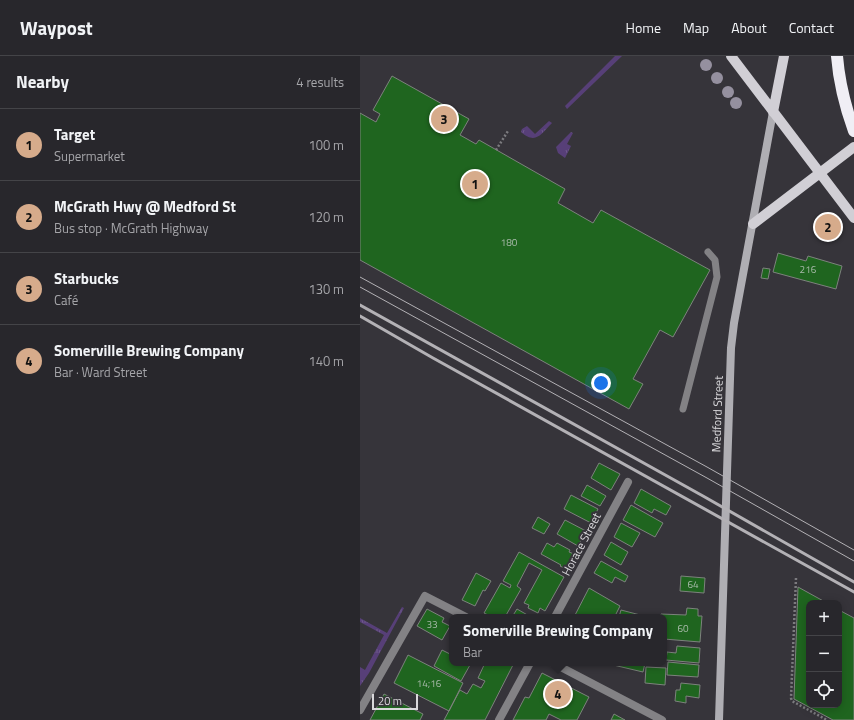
<!DOCTYPE html>
<meta charset="utf-8">
<style>
body{margin:0;font-family:"Titillium Web",sans-serif;background:#343338;color:#f1f3f6}
.controls{position:absolute;right:12px;bottom:12px;display:grid;overflow:hidden;border-radius:8px;box-shadow:0 2px 10px #0003}
.controls button{width:36px;height:36px;display:grid;place-items:center;padding:0;border:0;border-bottom:1px solid #444448;background:#28272c;color:#f1f3f6;font:20px sans-serif}
.scale{position:absolute;left:12px;bottom:10px;width:46px;box-sizing:border-box;padding-left:4px;border:2px solid #d9d8db;border-top:0;font-size:11px;line-height:14px;white-space:nowrap;color:#d9d8db;-webkit-text-stroke:3px #36343a;paint-order:stroke}
.you{position:absolute;left:241px;top:327px;width:14px;height:14px;margin:-10px;border:3px solid #fff;border-radius:50%;background:#1a73e8;box-shadow:0 0 0 6px #1a73e833}
.badge{display:grid;place-items:center;width:26px;height:26px;border-radius:50%;background:#d6ab8b;color:#111;font-size:13px;font-weight:700}
.pin{position:absolute;translate:-50% -50%;border:2px solid #fff;box-shadow:0 1px 4px #0006}
.popup{position:absolute;left:89px;top:558px;width:218px;height:52px;box-sizing:border-box;display:grid;place-content:center;border-radius:8px;background:#28272c;filter:drop-shadow(0 1px 3px #0005);font-size:13px;white-space:nowrap;color:#a5a5a9}
.popup b{font-size:15px;color:#f1f3f6}
.popup::after{content:'';position:absolute;left:50%;top:100%;margin-left:-8px;border:8px solid transparent;border-top-color:#28272c}
.list{margin:0;padding:0;list-style:none}
h2{display:flex;justify-content:space-between;align-items:center;height:52px;margin:0;padding:0 16px;font-size:17px}
h2 small{font-size:13px;font-weight:400;color:#a5a5a9}
.list li{display:grid;grid-template-columns:26px 1fr auto;gap:12px;align-items:center;box-sizing:border-box;height:72px;padding:0 16px;border-top:1px solid #444448}
.list b{display:block;font-size:15px;white-space:nowrap}
.list p{margin:0;font-size:13px;white-space:nowrap;color:#a5a5a9}
.list em{font-size:13px;font-style:normal;color:#a5a5a9}
.icon{flex:none;width:22px;height:22px;fill:none;stroke:currentColor;stroke-width:2;stroke-linecap:round;stroke-linejoin:round}
.map{position:relative;flex:none;width:494px;height:664px;overflow:hidden}
header{display:flex;align-items:center;gap:24px;box-sizing:border-box;height:56px;padding:0 20px;background:#28272c;border-bottom:1px solid #444448}
header strong{font-size:19px}
nav{display:flex;gap:22px;margin-inline-start:auto;font-size:14px}
main{display:flex}
aside{flex:1;background:#28272c}
.map>svg:first-child{display:block}
.grass{fill:url(#grass-tufts)}
.building{fill:#1f651f;stroke:#7d827d}
.lines{fill:none;stroke-linecap:round;stroke-linejoin:round}
.path{stroke:#7c7b7f;stroke-width:2.5;stroke-dasharray:2 2;stroke-linecap:butt}
.lane{stroke:#838285;stroke-width:7}
.street{stroke:#838285;stroke-width:8}
.secondary{stroke:#afaeb3;stroke-width:8}
.primary{stroke:#d1cfd5;stroke-width:10}
.highway{stroke:#f0eef5;stroke-width:12}
.tram{stroke:#b3b1b5;stroke-width:1}
.rail{stroke:#b3b1b5;stroke-width:3}
.tree{fill:#95909f}
.labels{text-anchor:middle;dominant-baseline:central;stroke-width:4;stroke-linejoin:round;paint-order:stroke}
.number-label{font-size:10px;fill:#aabbac}
.street-label{font-size:12px;fill:#d9d8db;stroke:#36343a}
</style>
<header>
<strong>Waypost</strong>
<nav><a>Home</a><a>Map</a><a>About</a><a>Contact</a></nav>
</header>
<main>
<aside>
<h2>Nearby<small>4 results</small></h2>
<ul class="list">
<li><span class="badge">1</span><div><b>Target</b><p>Supermarket</p></div><em>100 m</em></li>
<li><span class="badge">2</span><div><b>McGrath Hwy @ Medford St</b><p>Bus stop · McGrath Highway</p></div><em>120 m</em></li>
<li><span class="badge">3</span><div><b>Starbucks</b><p>Café</p></div><em>130 m</em></li>
<li><span class="badge">4</span><div><b>Somerville Brewing Company</b><p>Bar · Ward Street</p></div><em>140 m</em></li>
</ul>
</aside>
<div class="map">
<svg width="494" height="664" viewBox="0 0 494 664">
<defs>
<pattern id="grass-tufts" width="24" height="20" patternUnits="userSpaceOnUse"><rect width="24" height="20" fill="#573f78"/><path d="M3 7l-1-3M5 7V3M7 7l1-3M15 17l-1-3M17 17v-4M19 17l1-3" fill="none" stroke="#6f5a8b"/></pattern>
</defs>
<rect width="100%" height="100%" fill="#36343a"/>
<path class="grass" d="M255 0H262L207 53 205 50Z
M189 65 192 67C181 78 176 89 161 76L162 73 167 70 175 78Z
M211 76 213 77 207 88 211 90 205 102 198 97 196 91Z
M42 551 44 552 9 617 0 630V611L5 614 24 579 0 566V562L27 577Z"/>
<path class="building" d="M32 20 109 63 100 79 116 88 119 84 205 133 198 147 233 167 241 154 350 214 313 281 300 274 273 323 283 328 269 353 0 204V57L16 66 20 58 13 54Z
M418 197 446 205 448 200 482 210 476 233 413 216Z
M403 212 410 213 408 223 401 222Z
M239 407 260 418 251 434 231 422Z
M227 429 246 440 240 450 221 440Z
M281 433 311 450 306 459 294 453 292 457 274 447Z
M211 439 238 453 231 467 204 453Z
M271 449 303 467 295 481 263 464Z
M178 461 190 468 184 478 172 472Z
M205 464 226 475 218 490 197 478Z
M261 467 280 477 272 491 254 481Z
M251 486 268 496 261 509 244 499Z
M187 487 194 491 197 487 210 494 209 496 214 498 206 513 200 510 201 509 181 498Z
M159 496 204 521 185 555 180 552 178 557 168 552 169 549 164 547 182 514 169 507 157 530 161 533 145 561H132L124 557 141 527 150 532 151 529 143 525Z
M241 505 268 520 265 526 255 521 252 527 234 517Z
M116 517 131 525 125 535 123 534 115 550 102 544Z
M321 520 345 522 344 537 320 535Z
M438 531 467 547H449V649H479V554L494 562V664H473L434 643Z
M229 532 260 550 255 560 258 561H214Z
M327 552 338 553V560H342L340 586 304 583V561H300L301 558 326 559Z
M67 553 84 562 82 566 90 570 82 584 57 570Z
M157 553 171 561H152Z
M261 554 288 561H259Z
M317 590 340 592 339 607 306 604 307 596 316 597Z
M82 594 92 599V607H107L110 609 101 625 74 610Z
M48 599 103 627 89 655 34 627Z
M308 606 339 609 338 621 307 619Z
M125 607H154L125 664H84L100 634 107 638 113 628 121 632 125 625 118 622Z
M249 607H285L283 616 249 608Z
M286 611 306 612 305 629 285 627Z
M182 617 229 641 217 664H201L189 658 186 664H153L165 641 169 642Z
M321 627 340 629 339 642 326 640V647L315 645 316 634H320Z
M24 638 63 658 60 664H10Z
M254 658 265 664H251Z"/>
<g class="lines">
<path class="path" d="M136 94 148 75
M436 522 431 642 432 645 467 664"/>
<path class="lane" d="M323 353 357 221 355 204 348 196"/>
<path class="street" d="M195 561 268 426
M193 607 302 664
M0 654 65 540 106 561
M139 664 170 607"/>
<path class="secondary" d="M359 664 371 292 374 267 413 56"/>
<path class="primary" d="M371 0 494 162
M413 56 424 0
M393 168 494 91"/>
<path class="highway" d="M477 0C479 26 485 50 494 75"/>
<path class="tram" d="M0 221 347 411 494 494
M0 231 347 422 494 505"/>
<path class="rail" d="M0 249 343 440 494 526
M0 260 73 302 494 536"/>
</g>
<g class="tree">
<circle cx="346" cy="9" r="6"/>
<circle cx="357" cy="22" r="6"/>
<circle cx="368" cy="36" r="6"/>
<circle cx="376" cy="47" r="6"/>
</g>
<g class="labels">
<g class="number-label">
<text x="149" y="186">180</text>
<text x="448" y="213">216</text>
<text x="333" y="528">64</text>
<text x="72" y="568">33</text>
<text x="323" y="572">60</text>
<text x="69" y="627">14;16</text>
</g>
<g class="street-label">
<text transform="translate(357 358) rotate(-88)">Medford Street</text>
<text transform="translate(221 488) rotate(-62)">Horace Street</text>
</g>
</g>
</svg>
<div class="controls">
<button>+</button>
<button>−</button>
<button><svg class="icon" aria-label="locate" viewBox="0 0 24 24"><circle cx="12" cy="12" r="6"/><path d="M12 2v4M12 18v4M2 12h4M18 12h4"/></svg></button>
</div>
<div class="scale">20 m</div>
<div class="you"></div>
<div class="pin badge" style="left:115px;top:128px">1</div>
<div class="pin badge" style="left:468px;top:171px">2</div>
<div class="pin badge" style="left:84px;top:63px">3</div>
<div class="pin badge" style="left:198px;top:638px">4</div>
<div class="popup"><b>Somerville Brewing Company</b>Bar</div>
</div>
</main>
